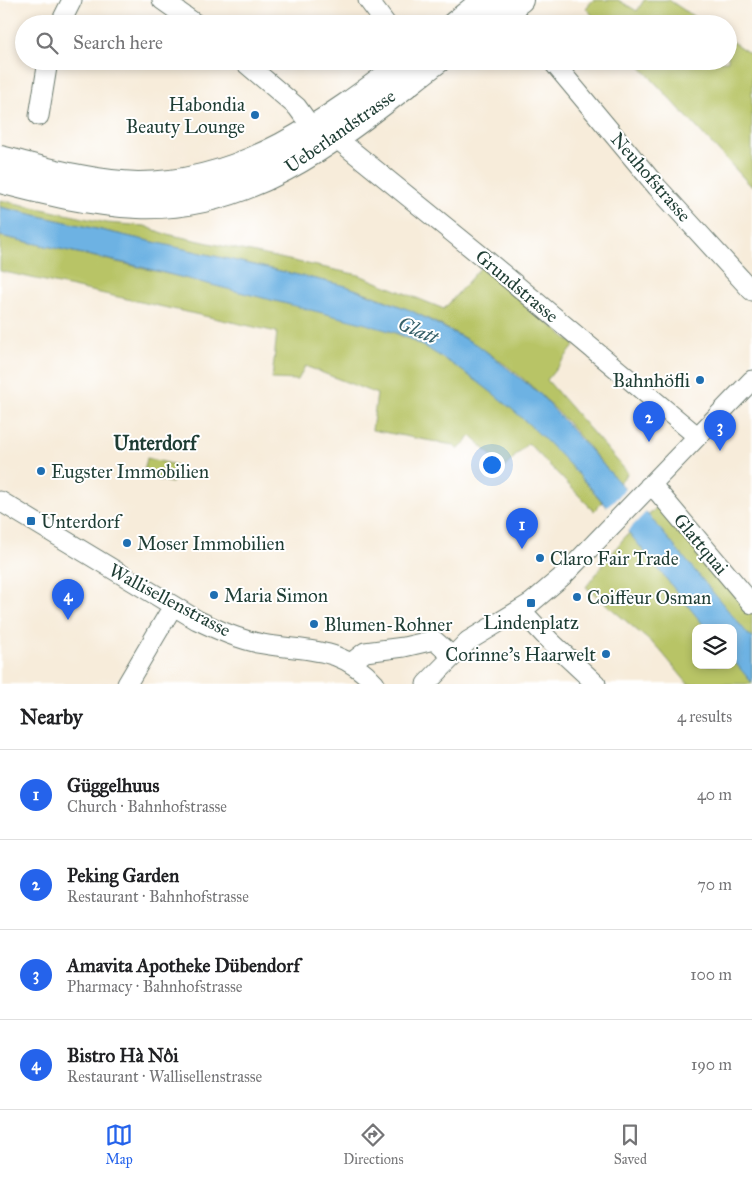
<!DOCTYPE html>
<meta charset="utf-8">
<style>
body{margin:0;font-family:"IM FELL Great Primer",serif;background:#f2f2f2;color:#202124}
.controls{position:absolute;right:15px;bottom:15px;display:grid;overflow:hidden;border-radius:10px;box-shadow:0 2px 8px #0003}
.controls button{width:45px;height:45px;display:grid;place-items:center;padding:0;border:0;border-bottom:1px solid #e0e0e0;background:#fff;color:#202124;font:25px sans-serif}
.you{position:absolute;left:491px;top:464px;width:18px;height:18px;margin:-12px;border:4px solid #fff;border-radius:50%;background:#1a73e8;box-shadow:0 0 0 8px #1a73e833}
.badge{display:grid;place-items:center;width:32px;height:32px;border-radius:50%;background:#2563eb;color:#fff;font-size:16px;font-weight:700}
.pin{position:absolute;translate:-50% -41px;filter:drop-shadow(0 1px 2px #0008)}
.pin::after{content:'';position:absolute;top:26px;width:18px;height:15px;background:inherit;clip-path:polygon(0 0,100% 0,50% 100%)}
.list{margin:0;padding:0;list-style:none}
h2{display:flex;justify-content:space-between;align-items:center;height:65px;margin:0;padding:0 20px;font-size:21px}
h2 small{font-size:16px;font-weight:400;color:#757577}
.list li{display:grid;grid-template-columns:32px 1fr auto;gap:15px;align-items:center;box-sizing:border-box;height:90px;padding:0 20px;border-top:1px solid #e0e0e0}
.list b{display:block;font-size:19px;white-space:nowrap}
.list p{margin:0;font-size:16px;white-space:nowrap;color:#757577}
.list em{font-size:16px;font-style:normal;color:#757577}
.icon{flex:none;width:28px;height:28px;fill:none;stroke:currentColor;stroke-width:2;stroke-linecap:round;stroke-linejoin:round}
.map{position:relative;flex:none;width:752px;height:684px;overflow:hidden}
.search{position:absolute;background:#fff;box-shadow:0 2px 8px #0003;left:15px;right:15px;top:15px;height:55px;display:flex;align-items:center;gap:12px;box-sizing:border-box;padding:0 18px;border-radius:28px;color:#757577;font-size:19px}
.sheet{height:425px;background:#fff}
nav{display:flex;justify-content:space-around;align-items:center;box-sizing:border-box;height:70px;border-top:1px solid #e0e0e0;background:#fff;font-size:14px;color:#757577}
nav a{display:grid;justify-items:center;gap:2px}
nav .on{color:#2563eb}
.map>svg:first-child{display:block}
.green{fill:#b8c466;stroke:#6c804d;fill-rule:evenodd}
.water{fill:#6db2e3;stroke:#46788c}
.pier{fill:#f7ecda}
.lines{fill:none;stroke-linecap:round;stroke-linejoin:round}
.minor-casing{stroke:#6b7a6e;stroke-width:21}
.major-casing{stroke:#6b7a6e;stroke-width:26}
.minor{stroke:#fff;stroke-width:19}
.major{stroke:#fff;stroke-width:24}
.poi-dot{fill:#1f6fb2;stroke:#fff;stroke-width:2}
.labels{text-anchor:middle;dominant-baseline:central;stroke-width:4;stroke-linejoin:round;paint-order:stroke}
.poi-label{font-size:19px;fill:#1f3d34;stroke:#fff;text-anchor:start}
.street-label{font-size:19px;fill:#1f3d34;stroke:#fff}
.water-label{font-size:20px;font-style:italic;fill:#366069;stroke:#fff}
.neighbourhood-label{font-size:20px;font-weight:bold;fill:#1f3d34;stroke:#fff}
</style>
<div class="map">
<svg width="752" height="684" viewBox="0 0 752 684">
<rect width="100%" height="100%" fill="#fff"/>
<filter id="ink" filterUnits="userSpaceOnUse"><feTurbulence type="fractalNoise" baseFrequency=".02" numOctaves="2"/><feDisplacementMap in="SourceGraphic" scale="10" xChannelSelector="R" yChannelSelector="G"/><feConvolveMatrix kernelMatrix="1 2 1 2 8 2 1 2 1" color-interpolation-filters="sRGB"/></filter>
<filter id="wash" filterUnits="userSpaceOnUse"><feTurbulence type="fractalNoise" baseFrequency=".0096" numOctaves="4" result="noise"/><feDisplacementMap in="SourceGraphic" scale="20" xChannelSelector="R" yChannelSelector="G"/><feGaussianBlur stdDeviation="1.12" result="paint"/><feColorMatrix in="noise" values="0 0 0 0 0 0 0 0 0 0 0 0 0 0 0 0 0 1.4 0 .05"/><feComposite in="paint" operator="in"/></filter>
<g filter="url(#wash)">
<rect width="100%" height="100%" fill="#f7ecda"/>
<path class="green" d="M593 0H618L637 11 644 0H669L705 24H600L586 8Z
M728 39 752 55V187L635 61H728Z
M0 200 107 223 145 226 162 233 359 275 444 309 481 267 575 345 547 380 628 473 619 483C593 453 567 419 538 392 485 342 415 309 346 286L0 207Z
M0 236C94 256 187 278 280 302 319 312 363 319 400 335 478 368 550 438 602 502L594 511 528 443 499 473 497 471 502 466 471 436 458 450 453 445 372 430 377 394 305 366 298 380 272 379 277 332 0 271Z
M147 458 176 465 172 483 143 476Z
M657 507 752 612V684H688L659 649 586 587 624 538ZM696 628H733V665H696Z"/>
<path class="water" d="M0 207 346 286 410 310 479 346 539 393 650 517 752 639V683L733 660V628H706C631 537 560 437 461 370 442 357 420 343 399 334 388 330 377 328 366 324L129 264 0 236Z"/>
<path class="pier" d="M626 487 648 510 625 534 604 509 618 497Z"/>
</g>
<g filter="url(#ink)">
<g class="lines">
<defs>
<path id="minor" d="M162 0 196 24
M368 0 386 24
M502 0 521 24
M60 24 72 0
M243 61 297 107 313 129
M552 61 657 187 752 291
M39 116 48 61
M336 138 479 254 697 436
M649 486 658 492 752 604
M0 501 197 620C218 630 240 640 263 644 309 652 340 645 375 684
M521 610 550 641 596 684
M351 663 365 652 404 647 434 640 452 656
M127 684 173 606
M426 684 468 641 531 603 564 575 752 380"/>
<path id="major" d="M454 24 484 0
M488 24 521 0
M0 158C45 169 92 183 138 184 243 184 327 121 406 61
M0 181C45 193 91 204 138 206 258 211 349 129 438 61"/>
</defs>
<use href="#minor" class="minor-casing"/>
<use href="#major" class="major-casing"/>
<use href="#minor" class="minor"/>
<use href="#major" class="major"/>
</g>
</g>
<g class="poi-dot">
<circle cx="255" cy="115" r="5"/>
<circle cx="700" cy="380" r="5"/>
<circle cx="41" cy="471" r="5"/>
<rect x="26" y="516" width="10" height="10" rx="2.5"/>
<circle cx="127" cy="543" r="5"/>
<circle cx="540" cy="558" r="5"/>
<circle cx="214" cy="595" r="5"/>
<circle cx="577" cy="597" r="5"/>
<rect x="526" y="598" width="10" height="10" rx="2.5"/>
<circle cx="314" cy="624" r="5"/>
<circle cx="606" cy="654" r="5"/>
</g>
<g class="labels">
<g class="poi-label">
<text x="245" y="104" text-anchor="end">Habondia<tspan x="245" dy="22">Beauty Lounge</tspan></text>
<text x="690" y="380" text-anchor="end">Bahnhöfli</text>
<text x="51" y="471">Eugster Immobilien</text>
<text x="41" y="521">Unterdorf</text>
<text x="137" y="543">Moser Immobilien</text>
<text x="550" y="558">Claro Fair Trade</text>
<text x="224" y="595">Maria Simon</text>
<text x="587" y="597">Coiffeur Osman</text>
<text x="531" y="622" text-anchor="middle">Lindenplatz</text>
<text x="324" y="624">Blumen-Rohner</text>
<text x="596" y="654" text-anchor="end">Corinne's Haarwelt</text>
</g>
<g class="street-label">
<text transform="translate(340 131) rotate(-35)">Ueberlandstrasse</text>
<text transform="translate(651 177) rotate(49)">Neuhofstrasse</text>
<text transform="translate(517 286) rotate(40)">Grundstrasse</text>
<text transform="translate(701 544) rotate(50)">Glattquai</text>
<text transform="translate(170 600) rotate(28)">Wallisellenstrasse</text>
</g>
<g class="water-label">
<text transform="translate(418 330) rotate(23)">Glatt</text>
</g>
<g class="neighbourhood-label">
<text x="155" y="443">Unterdorf</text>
</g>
</g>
</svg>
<div class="controls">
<button><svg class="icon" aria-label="layers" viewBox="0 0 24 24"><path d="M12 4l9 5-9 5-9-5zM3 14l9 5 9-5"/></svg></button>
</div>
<div class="you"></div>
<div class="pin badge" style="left:522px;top:549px">1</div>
<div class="pin badge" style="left:649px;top:442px">2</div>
<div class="pin badge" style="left:720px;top:451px">3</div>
<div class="pin badge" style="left:68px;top:620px">4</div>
<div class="search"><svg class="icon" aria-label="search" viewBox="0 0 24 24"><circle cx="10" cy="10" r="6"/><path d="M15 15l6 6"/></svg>Search here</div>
</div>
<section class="sheet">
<h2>Nearby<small>4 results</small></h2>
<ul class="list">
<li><span class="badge">1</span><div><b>Güggelhuus</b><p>Church · Bahnhofstrasse</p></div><em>40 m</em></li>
<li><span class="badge">2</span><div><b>Peking Garden</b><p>Restaurant · Bahnhofstrasse</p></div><em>70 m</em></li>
<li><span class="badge">3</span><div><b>Amavita Apotheke Dübendorf</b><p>Pharmacy · Bahnhofstrasse</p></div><em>100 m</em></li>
<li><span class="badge">4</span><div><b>Bistro Hà Nôi</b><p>Restaurant · Wallisellenstrasse</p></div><em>190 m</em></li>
</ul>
</section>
<nav>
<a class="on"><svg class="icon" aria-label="map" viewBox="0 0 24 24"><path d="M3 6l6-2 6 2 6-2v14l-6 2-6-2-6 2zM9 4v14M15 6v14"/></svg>Map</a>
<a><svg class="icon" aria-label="directions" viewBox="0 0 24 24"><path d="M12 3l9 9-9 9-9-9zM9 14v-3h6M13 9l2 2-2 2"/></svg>Directions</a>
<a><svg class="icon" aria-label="saved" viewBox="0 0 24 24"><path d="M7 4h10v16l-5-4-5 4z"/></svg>Saved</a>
</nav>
